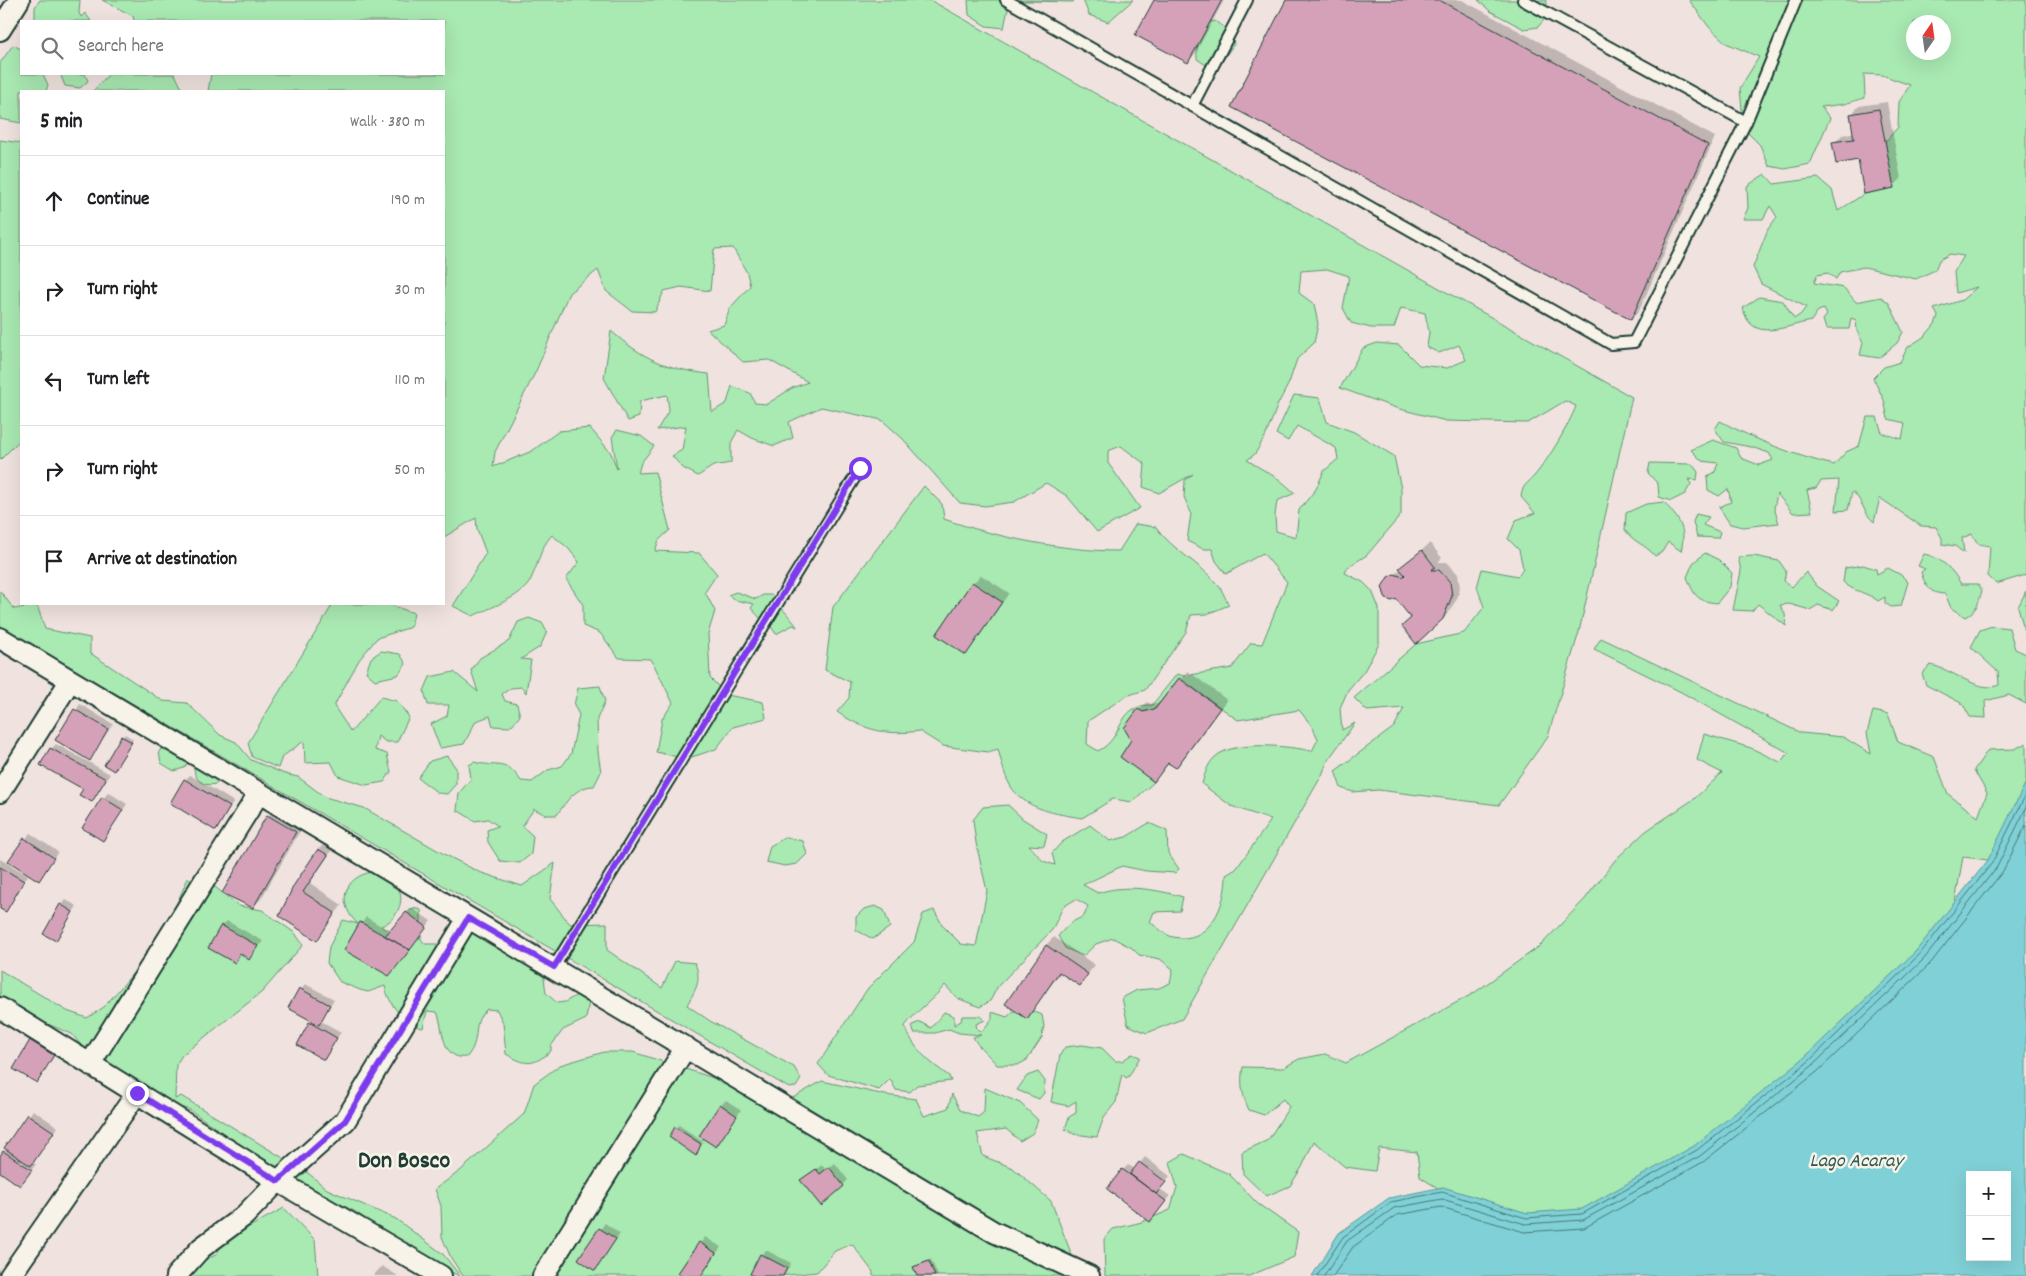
<!DOCTYPE html>
<meta charset="utf-8">
<style>
body{margin:0;font-family:Dekko,sans-serif;background:#f6f6f6;color:#202124}
.controls{position:absolute;right:15px;bottom:15px;display:grid;overflow:hidden;border-radius:0px;box-shadow:0 5px 20px #0002}
.controls button{width:45px;height:45px;display:grid;place-items:center;padding:0;border:0;border-bottom:1px solid #e0e0e0;background:#fff;color:#202124;font:25px sans-serif}
.compass{position:absolute;left:1906px;top:15px;width:45px;height:45px;border-radius:50%;background:#fff;box-shadow:0 5px 20px #0002;rotate:13deg}
.stop{position:absolute;width:15px;height:15px;margin:-11px;border:4px solid #7c3aed;border-radius:50%;background:#fff}
.stop.end{background:#7c3aed;border-color:#fff;box-shadow:0 1px 5px #0008}
.list{margin:0;padding:0;list-style:none}
h2{display:flex;justify-content:space-between;align-items:center;height:65px;margin:0;padding:0 20px;font-size:21px}
h2 small{font-size:16px;font-weight:400;color:#757577}
.list li{display:grid;grid-template-columns:32px 1fr auto;gap:15px;align-items:center;box-sizing:border-box;height:90px;padding:0 20px;border-top:1px solid #e0e0e0}
.list b{display:block;font-size:19px;white-space:nowrap}
.list em{font-size:16px;font-style:normal;color:#757577}
.icon{flex:none;width:28px;height:28px;fill:none;stroke:currentColor;stroke-width:2;stroke-linecap:round;stroke-linejoin:round}
.map{position:relative;flex:none;width:2026px;height:1276px;overflow:hidden}
.search{position:absolute;background:#fff;box-shadow:0 5px 20px #0002;left:20px;top:20px;width:425px;height:55px;display:flex;align-items:center;gap:12px;box-sizing:border-box;padding:0 18px;border-radius:0px;color:#757577;font-size:19px}
.panel{position:absolute;background:#fff;box-shadow:0 5px 20px #0002;left:20px;top:90px;width:425px;height:515px;border-radius:0px}
.map>svg:first-child{display:block}
.green{fill:#a9e9b2;stroke:#649373;fill-rule:evenodd}
.water{fill:#80d1d7;stroke:#599696;fill-rule:evenodd}
.shadow{fill:#0003}
.lines{fill:none;stroke-linecap:round;stroke-linejoin:round}
.shore{stroke:#467875;stroke-width:1}
.building{fill:#d5a1b9;stroke:#1f3d34}
.service-casing{stroke:#1f3d34;stroke-width:14}
.minor-casing{stroke:#1f3d34;stroke-width:24}
.service{stroke:#f7f3e8;stroke-width:10}
.minor{stroke:#f7f3e8;stroke-width:20}
.route{stroke:#7c3aed;stroke-width:6}
.labels{text-anchor:middle;dominant-baseline:central;stroke-width:5;stroke-linejoin:round;paint-order:stroke}
.water-label{font-size:20px;font-style:italic;fill:#325b55;stroke:#f7f3e8}
.district-label{font-size:24px;font-weight:bold;fill:#1f3d34;stroke:#f7f3e8}
</style>
<div class="map">
<svg width="2026" height="1276" viewBox="0 0 2026 1276">
<rect width="100%" height="100%" fill="#f0e3df"/>
<filter id="ink" filterUnits="userSpaceOnUse"><feTurbulence type="fractalNoise" baseFrequency=".02" numOctaves="2"/><feDisplacementMap in="SourceGraphic" scale="10" xChannelSelector="R" yChannelSelector="G"/><feConvolveMatrix kernelMatrix="1 2 1 2 8 2 1 2 1" color-interpolation-filters="sRGB"/></filter>
<g filter="url(#ink)">
<path class="green" d="M40 0H80L79 13 81 17 85 13 91 21H35V7Z
M102 0H930L1632 397 1579 632 1548 736 1499 805 1378 790 1353 792 1341 788 1335 771 1394 727 1404 708 1367 711 1354 698 1416 644 1464 633 1484 607 1477 587 1482 569 1518 576 1523 568 1519 550 1508 539 1516 520 1535 513 1521 497C1523 483 1527 485 1535 475 1548 460 1569 425 1576 406L1565 401 1528 423 1446 421 1396 408 1340 388 1363 348 1377 343 1399 345 1419 365 1447 368 1466 360 1459 345 1439 353 1427 347 1429 332 1425 313 1401 308 1394 328H1371L1351 323 1343 308 1349 276 1327 269 1301 271 1299 293 1314 304 1318 324 1314 343 1297 359 1289 383 1278 404 1266 435 1255 454 1247 460 1280 480 1295 493 1277 501 1275 515 1276 531 1296 537 1299 510 1316 489 1324 471 1338 459 1336 448 1297 426 1288 441 1276 434 1294 395 1320 398 1327 422 1354 432 1394 456 1401 489V515L1367 555 1348 567 1345 573 1363 582 1372 591 1379 608V644L1364 671 1348 690 1340 708 1342 730 1355 723 1328 760 1322 775 1182 1019 1147 1033 1128 1025 1122 998 1137 990 1159 988 1170 983 1173 969 1160 959 1139 955 1132 948 1113 938 1096 944 1083 956 1065 948 1058 936 1070 923 1084 916 1088 906 1076 899 1063 907 1052 930 998 986 990 1001 980 1007 957 998 945 985C933 1000 917 1010 905 1026 913 1049 929 1062 949 1076L951 1081 917 1085 910 1092 896 1090 890 1079 879 1090 828 1075 818 1064 868 988 914 942 923 914 934 910 943 926 961 944 976 946 987 891 976 843 973 820 983 807 1008 805 1023 819 1047 834 1044 846 1029 845 1043 861 1055 865 1052 853 1062 842 1090 825 1110 841 1126 837 1149 823 1167 831 1168 853 1179 869 1175 873 1146 871 1122 866 1083 885 1098 893C1125 884 1156 889 1183 897L1180 911 1154 912 1150 922C1157 927 1165 935 1173 937 1210 945 1226 905 1226 875L1236 869 1271 820 1231 806 1202 784C1205 773 1208 761 1219 754 1239 741 1289 746 1312 751L1318 739 1312 726 1299 710 1238 720 1179 678 1155 709 1143 712 1131 740 1121 757 1154 782 1132 802 1113 799 1082 818C1058 814 1024 810 1010 785 1004 775 1001 760 998 749L988 752 943 746 919 731C886 736 864 730 837 712L849 698 850 682 825 670 833 607 924 486 942 504 944 519C995 537 1064 551 1119 551L1136 524 1156 527C1172 550 1199 562 1217 584 1222 589 1225 598 1229 605L1207 614 1191 615 1186 632 1145 690 1126 696 1088 721 1087 744 1098 751C1125 738 1116 704 1152 705L1177 674 1184 676 1232 668 1251 643 1262 644 1287 582 1263 553 1226 574 1216 561 1212 549H1203L1187 541 1191 513 1184 497 1185 480 1193 474 1159 493 1143 487 1145 464 1121 446 1108 451V463L1140 508 1097 532 1067 496 1046 483 1014 502 985 506 960 503 903 439 882 420 821 407 789 422 793 438 774 446 752 438 738 430 731 443V463L713 466 698 476 683 468 672 456 682 450 686 426 657 430 669 410 667 395 640 401 639 417 628 421 604 378 611 331C643 359 667 369 709 374L712 412 727 403 732 386 750 393 755 403 767 404 792 388 808 382 769 360 743 362 708 330 724 325 730 308 750 286 747 273 733 248 714 249 710 291 681 287 664 291 655 312 632 311 606 291 598 270 569 293 536 371 495 452 493 467 532 451 559 431 590 428 611 453 617 469 612 437 617 430 641 436 654 446 641 463 638 473 655 472 670 530 659 540 655 551 699 553 717 574 705 592 715 611 708 634 710 678 727 695 763 702 766 718 733 727 716 749 686 759 656 752 662 719 673 703 651 659 619 658 600 633 583 626V605L566 579 579 562 568 548 552 535C539 549 539 564 530 581 522 597 489 608 473 616L453 606 486 553 477 529 476 518 444 537V91H208L211 74H444V21H134L133 16Z
M968 0H1074L1073 2 1027 1 1009 4 1004 28 986 26 969 15Z
M1083 0H1133L1108 22 1089 15Z
M1478 0H1546L1549 14 1538 27 1524 29 1490 11Z
M1689 0H2026V575L1996 584 1988 576 1990 546 1978 544 1972 534 1962 538 1964 553 1955 546 1942 544V538L1936 527 1921 526 1880 498 1874 522C1863 513 1862 498 1852 492L1848 510 1836 511 1839 480 1821 481 1816 488 1807 490 1812 512 1793 513 1777 494 1774 508 1779 523 1743 527 1730 524 1719 507 1731 502 1728 489 1719 496 1708 490 1707 477 1715 472 1718 463 1702 461 1691 450 1713 440 1736 448 1741 458 1759 465 1773 460 1769 453 1751 447 1724 442 1715 429 1720 421C1756 440 1795 456 1834 465L1846 452 1859 446 1867 417H1877L1882 433 1902 439 1905 423 1888 419 1884 400 1873 378 1884 367 1900 362 1908 347 1925 336 1935 324 1938 316 1934 309 1962 300 1977 287 1956 293 1954 272 1964 256 1950 254 1939 260 1935 270 1916 279 1864 267 1840 272 1836 279 1828 273 1817 275 1814 283 1844 288 1856 302 1881 297 1889 303 1903 332 1897 343 1879 358 1860 355 1863 343 1857 331 1856 320 1851 318 1849 329H1826L1823 320 1827 315 1824 309 1818 311 1811 321C1785 326 1751 344 1743 308L1759 297 1783 301 1794 319 1801 314 1806 307 1761 284 1753 267 1768 229 1777 217 1770 206 1763 219H1743L1748 208 1747 186 1765 174 1774 184 1818 178 1832 190 1838 211 1864 194 1893 188 1885 142 1898 127 1899 102 1910 85 1882 75 1864 74 1865 98 1844 104 1821 107 1830 118 1810 164 1785 169 1769 166 1760 145 1746 131 1742 110 1740 88 1759 57 1726 43 1709 27ZM1914 22H1944V52H1914Z
M1215 21 1232 33 1234 44 1223 60 1206 65 1197 59C1196 45 1199 35 1206 23Z
M13 45 21 49V74H43L48 85 46 91H21V123L0 119V63Z
M62 74H85L88 81 80 88 65 86 61 76Z
M109 74H175L183 91H93Z
M0 140 21 143V439L0 460Z
M1650 463 1692 464 1698 472 1697 480 1689 479 1691 484 1685 494 1671 501 1659 497 1658 484 1648 473Z
M1664 502C1679 520 1687 527 1681 551L1668 542 1662 552 1655 556C1644 543 1635 544 1625 530L1626 513 1646 504Z
M1696 514 1709 517 1703 525 1720 532 1718 538 1697 537 1693 522Z
M1705 553 1719 560 1732 573 1730 587 1717 603C1696 601 1694 595 1687 577L1693 563Z
M1924 554C1941 557 1953 570 1961 584H1978L1982 590C1979 602 1977 611 1965 617L1951 608 1945 594C1930 594 1925 586 1921 572L1925 569 1918 566Z
M1754 556 1779 561 1786 571 1784 581 1792 587 1806 572 1817 586 1839 601 1833 610 1818 605 1810 610 1789 604 1780 605 1785 614 1786 626 1758 604 1752 611 1733 610 1741 571 1738 557Z
M1863 565 1876 569 1877 574 1888 568 1901 575 1908 582 1901 606 1891 607 1885 603V597L1878 601C1867 592 1853 592 1843 582L1845 568Z
M0 591 14 609 37 605 45 629 90 638V653L163 701 187 703 220 735 236 742 251 760 285 774 298 777 325 797 364 808 444 854 479 872 522 886 555 863 550 899 570 924 607 923V950L662 988 675 961 695 963C702 982 696 988 687 1005L710 1021 794 1067 801 1079 796 1087 789 1088 0 626Z
M2026 591V636L2018 607Z
M736 592 756 599 763 595H772C776 602 797 625 797 627L793 625 776 634 770 625 772 615 761 619 751 608 754 604 735 600 728 595Z
M333 604H394L393 606 414 613 411 627 377 638 359 660 334 706 351 732 381 697 397 701 409 717 397 742H386L378 736 375 750 387 754 391 772 384 782 366 785 338 776 331 762 305 763 304 741 282 757 278 768 252 757 248 743Z
M529 618 542 623 547 632 540 647 521 659 531 660 526 693 522 687 511 688 502 694 505 701 517 704 520 716 510 727 493 726 490 716 476 721 464 744 440 748 431 724 447 716 449 705H428L424 691 430 677 454 672 478 692 471 670 480 658 509 641 518 622Z
M1992 626 2009 628 2015 649 2026 654V704L2009 695 1985 701 1986 718 1970 717 1963 704 1926 685 1922 674 1930 665C1951 668 1979 694 1999 685L1998 672 1971 647 1980 630Z
M1601 638 1801 733 1843 737 1871 754 1867 733 1873 711 1888 714 1898 742 1934 757 1948 794 1978 817 1987 793 1974 770 1988 750 2015 749 2026 743V809L1988 860 1963 857 1955 902 1928 957 1871 1031 1578 1222 1465 1205 1420 1177 1417 1152 1379 1148 1375 1171 1345 1167 1314 1141 1302 1167 1290 1186 1266 1196 1243 1174 1242 1152 1268 1140 1289 1107 1283 1099 1264 1115 1249 1110C1242 1095 1240 1083 1243 1067L1283 1068 1299 1059 1325 1054 1346 1063 1474 993 1541 945 1585 899 1616 859 1646 831 1694 799 1722 773 1697 760 1704 734 1751 748 1780 762 1789 753 1681 692 1594 649Z
M381 651 400 654 406 664 398 675 375 680 366 672 371 658Z
M600 686 605 701 597 719 598 752 601 772 594 786C577 786 566 801 557 815H546L534 809 522 826 533 836 531 854 520 863 500 861 488 842 487 830 498 826 488 819 475 821 457 810 459 793 471 779 469 765 474 762C496 768 507 759 521 781L532 782 548 770 562 766 571 754 579 715 574 705 578 688Z
M164 743 190 760 184 768 174 771 161 763 159 752Z
M194 769a16 16 0 1 1 32 0a16 16 0 1 1-32 0Z
M447 756 456 768V784L447 794 438 793 418 778 430 761Z
M786 837 803 841 807 854 797 864 785 866 766 862 770 846Z
M372 872C379 875 392 880 397 886 407 900 396 921 381 926L385 929 400 930C404 920 406 904 421 910V939L425 944H445L464 932 495 925 538 945 550 963 544 978 546 993 557 1003 565 1002 577 995 589 1001 586 1019 563 1030 551 1046V1051C532 1067 526 1065 506 1054L503 1023 497 1010 487 1009C473 1021 479 1031 473 1047 472 1050 469 1054 467 1057 440 1061 444 1027 437 1012L427 1011 423 1028C404 1025 388 1003 385 986L368 992 360 990 340 982 327 963 329 947 343 920 358 924C336 904 343 877 372 872Z
M188 878 215 887 239 906 262 910 295 933 303 945 262 992 182 1055 176 1065 175 1099 181 1096 308 1173 327 1189 396 1219 443 1254 460 1276 429 1263 354 1211 283 1174 190 1110 159 1101 143 1084 87 1053 72 1034 40 1021 15 1005 0 999V970L67 1011 87 1018 104 1007 159 943Z
M875 906 884 910 890 927 873 939 856 930V917L864 909Z
M1015 1010 1027 1019 1033 1011 1042 1015 1044 1026 1042 1037 1027 1060 1018 1065H997C989 1055 979 1048 973 1037L981 1035 959 1033 949 1029 935 1033H914L912 1025 920 1022 931 1028 944 1012 954 1016V1025L961 1021 962 1016H981L985 1020 976 1024 977 1029 982 1031 992 1019V1012L1007 1017Z
M1082 1045 1102 1048 1115 1061H1122L1132 1054 1140 1057 1129 1076 1126 1078 1122 1074 1116 1102 1104 1117 1097 1137 1074 1134 1065 1129 1069 1117 1076 1113V1101L1068 1106 1051 1102 1060 1055 1065 1047Z
M604 1052H633L735 1085 791 1099 822 1081 885 1095 916 1099 924 1116 948 1108 952 1094 960 1110 978 1117 984 1112 985 1088 1020 1103 1038 1120 1033 1133 1020 1141 1006 1129 977 1133 983 1156 1013 1168 1051 1201 1074 1261V1276H873V1272L852 1244 835 1251 817 1272 779 1276H463L451 1258 442 1237 441 1206 435 1189 460 1171 524 1114 534 1084 560 1065Z
M1038 1072 1045 1081 1044 1093 1039 1099 1017 1090 1027 1076Z
M1184 1154 1229 1174 1258 1204 1298 1232 1294 1257 1249 1276H1105L1104 1239 1113 1229 1142 1222 1170 1210 1177 1187 1170 1162Z
M284 1208 315 1240 318 1276H189L202 1261 216 1255 232 1226H251Z"/>
<path class="water" d="M2026 782V1276H1312L1339 1233 1389 1198 1443 1187 1527 1213 1582 1209 1694 1146 1804 1058 1916 951 1988 860ZM1970 1175H2007V1257H1970Z"/>
<path class="shadow" d="M1156 0H1224L1195 54 1187 62Z
M1287 0H1462L1715 137 1639 311 1631 319Z
M1887 102 1901 179 1893 187 1859 159 1834 143 1842 135 1855 132 1851 115 1859 106Z
M1430 543 1442 558 1438 562H1447L1458 574 1460 588 1457 599 1445 617 1417 642 1412 617 1396 597 1387 598 1383 593 1385 583Z
M981 575 1009 593 973 645 965 653 938 635 973 583Z
M1188 671 1227 700 1184 758 1176 766 1170 762 1154 780 1132 740 1139 710 1147 702 1151 704 1162 702Z
M80 704 113 724 89 759 57 740Z
M125 734 133 739 114 770 105 764Z
M56 744 110 774 92 801 85 788 51 749Z
M190 775 234 802 216 829 185 780Z
M108 792 127 804 103 840 84 828Z
M276 808 304 824 261 899 253 907 268 816Z
M30 833 58 852 38 880 10 861Z
M327 841 335 846 310 883 342 905 316 939 295 886 319 849Z
M0 859 28 875 6 911 0 908Z
M66 900 77 906 56 940 61 905Z
M412 908 431 921 394 969 346 949 366 917 391 932Z
M227 921 263 941 249 958 241 953 234 962 222 926Z
M1054 937 1095 965 1079 985 1061 972 1027 1017 1046 945Z
M305 984 334 999 321 1021 341 1032 324 1059 310 1023 313 1020 290 1008Z
M36 1036 58 1049 37 1082 31 1041Z
M726 1100 741 1110 716 1146 721 1105Z
M33 1110 58 1127 33 1163 36 1164 20 1185 0 1171V1158Z
M679 1125 703 1142 696 1154 671 1136Z
M1145 1157 1170 1176 1160 1189 1170 1196 1155 1215 1123 1170 1128 1165 1135 1169Z
M835 1163 848 1180 843 1185 801 1180 822 1165 825 1169Z
M605 1223 620 1234 595 1269 580 1259Z
M705 1237 721 1247 701 1276H685L680 1273Z
M766 1250 791 1263 784 1276H757L761 1255Z
M931 1259 938 1276H919L915 1267Z
M382 1266 398 1276H373Z"/>
<g class="lines">
<path class="shore" d="M1317 1276 1343 1237 1391 1202 1442 1192 1526 1218 1582 1214 1697 1150 1808 1062 1919 955 1992 863 2026 794
M1324 1276 1347 1241 1394 1208 1442 1199 1525 1224 1583 1220 1700 1156 1812 1066 1924 959 1997 867 2026 808
M1333 1276 1353 1247 1397 1215 1441 1207 1524 1232 1584 1228 1703 1162 1817 1072 1930 964 2003 871 2026 825"/>
</g>
<path class="building" d="M1154 0H1222L1188 63 1135 35Z
M1286 0H1439L1708 145 1631 320 1231 107Z
M1879 109 1894 188 1864 194 1858 160 1836 164 1832 142 1854 139 1850 114Z
M1422 550 1435 567 1431 570H1439L1450 582 1452 596 1443 619 1416 644 1402 626 1411 618 1396 599 1392 601 1386 599 1382 587 1388 577 1394 574 1403 577 1405 575 1399 568Z
M972 582 1002 602 966 655 936 635Z
M1179 678 1220 708 1176 768 1168 763 1154 782 1120 757 1131 740 1124 728 1138 709 1143 712 1155 709Z
M74 709 108 729 90 761 55 740Z
M121 736 132 742 114 771 104 765Z
M50 748 106 779 92 802 79 795 83 789 40 765Z
M184 779 230 807 216 831 170 803Z
M102 797 123 810 103 841 82 828Z
M267 815 296 832 253 908 222 893Z
M24 838 54 858 39 881 8 861Z
M318 849 328 855 303 892 335 913 317 941 279 916 294 885Z
M0 867 24 881 6 912 0 909Z
M60 904 73 912 56 941 43 934Z
M406 912 427 927 410 950 385 936Z
M360 922 410 950 389 976 344 950Z
M221 925 258 946 249 960 240 953 235 963 208 948Z
M1046 945 1088 974 1080 986 1059 972 1027 1019 1005 1004Z
M299 988 330 1005 319 1025 288 1008Z
M309 1022 337 1038 324 1060 297 1045Z
M30 1040 54 1055 37 1083 13 1069Z
M720 1104 737 1116 716 1147 699 1136Z
M27 1114 54 1132 31 1166 4 1148Z
M675 1127 701 1144 696 1156 669 1137Z
M3 1151 32 1170 20 1186 0 1172V1156Z
M1139 1162 1166 1182 1156 1194 1130 1174Z
M829 1167 844 1186 821 1206 800 1180 816 1169 820 1174Z
M1122 1169 1166 1201 1150 1222 1107 1189Z
M599 1228 616 1239 595 1271 578 1259Z
M699 1242 716 1253 701 1276H682L678 1273Z
M760 1254 787 1268 783 1276H754L750 1274Z
M929 1261 935 1276H917L913 1267Z"/>
<g class="lines">
<defs>
<path id="service" d="M1006 0 1611 344 1634 342 1746 122 1796 0
M1523 0 1746 122
M1192 106 1247 0
M554 967 860 469"/>
<path id="minor" d="M0 30 19 0
M0 638 994 1232 1089 1276
M0 792 70 681
M0 1008 278 1181 441 1276
M90 1064 259 793
M10 1276 137 1093
M176 1276 201 1248 244 1216 278 1181 345 1121 468 918
M543 1276 686 1047"/>
</defs>
<use href="#service" class="service-casing"/>
<use href="#minor" class="minor-casing"/>
<use href="#service" class="service"/>
<use href="#minor" class="minor"/>
</g>
</g>
<g class="lines" filter="url(#ink)">
<path class="route" d="M137 1093 278 1181 345 1121 468 918 554 967 860 468"/>
</g>
<g class="labels">
<g class="water-label">
<text x="1856" y="1162">Lago Acaray</text>
</g>
<g class="district-label">
<text x="404" y="1162">Don Bosco</text>
</g>
</g>
</svg>
<div class="controls">
<button>+</button>
<button>−</button>
</div>
<svg class="compass" viewBox="-18 -18 36 36"><path d="M0-13l5 13h-10z" fill="#e53935"/><path d="M0 13l5-13h-10z" fill="#757577"/></svg>
<div class="stop" style="left:860px;top:468px"></div>
<div class="stop end" style="left:137px;top:1093px"></div>
<div class="search"><svg class="icon" aria-label="search" viewBox="0 0 24 24"><circle cx="10" cy="10" r="6"/><path d="M15 15l6 6"/></svg>Search here</div>
<section class="panel">
<h2>5 min<small>Walk · 380 m</small></h2>
<ul class="list">
<li><svg class="icon" aria-label="ahead" viewBox="0 0 24 24"><path d="M12 20V5M6 11l6-6 6 6"/></svg><div><b>Continue</b></div><em>190 m</em></li>
<li><svg class="icon" aria-label="right" viewBox="0 0 24 24"><path d="M7 20v-9h11M14 6l5 5-5 5"/></svg><div><b>Turn right</b></div><em>30 m</em></li>
<li><svg class="icon" aria-label="left" viewBox="0 0 24 24"><path d="M17 20v-9H6M10 6l-5 5 5 5"/></svg><div><b>Turn left</b></div><em>110 m</em></li>
<li><svg class="icon" aria-label="right" viewBox="0 0 24 24"><path d="M7 20v-9h11M14 6l5 5-5 5"/></svg><div><b>Turn right</b></div><em>50 m</em></li>
<li><svg class="icon" aria-label="arrive" viewBox="0 0 24 24"><path d="M6 21V4h12l-3 4 3 4H6"/></svg><div><b>Arrive at destination</b></div></li>
</ul>
</section>
</div>
